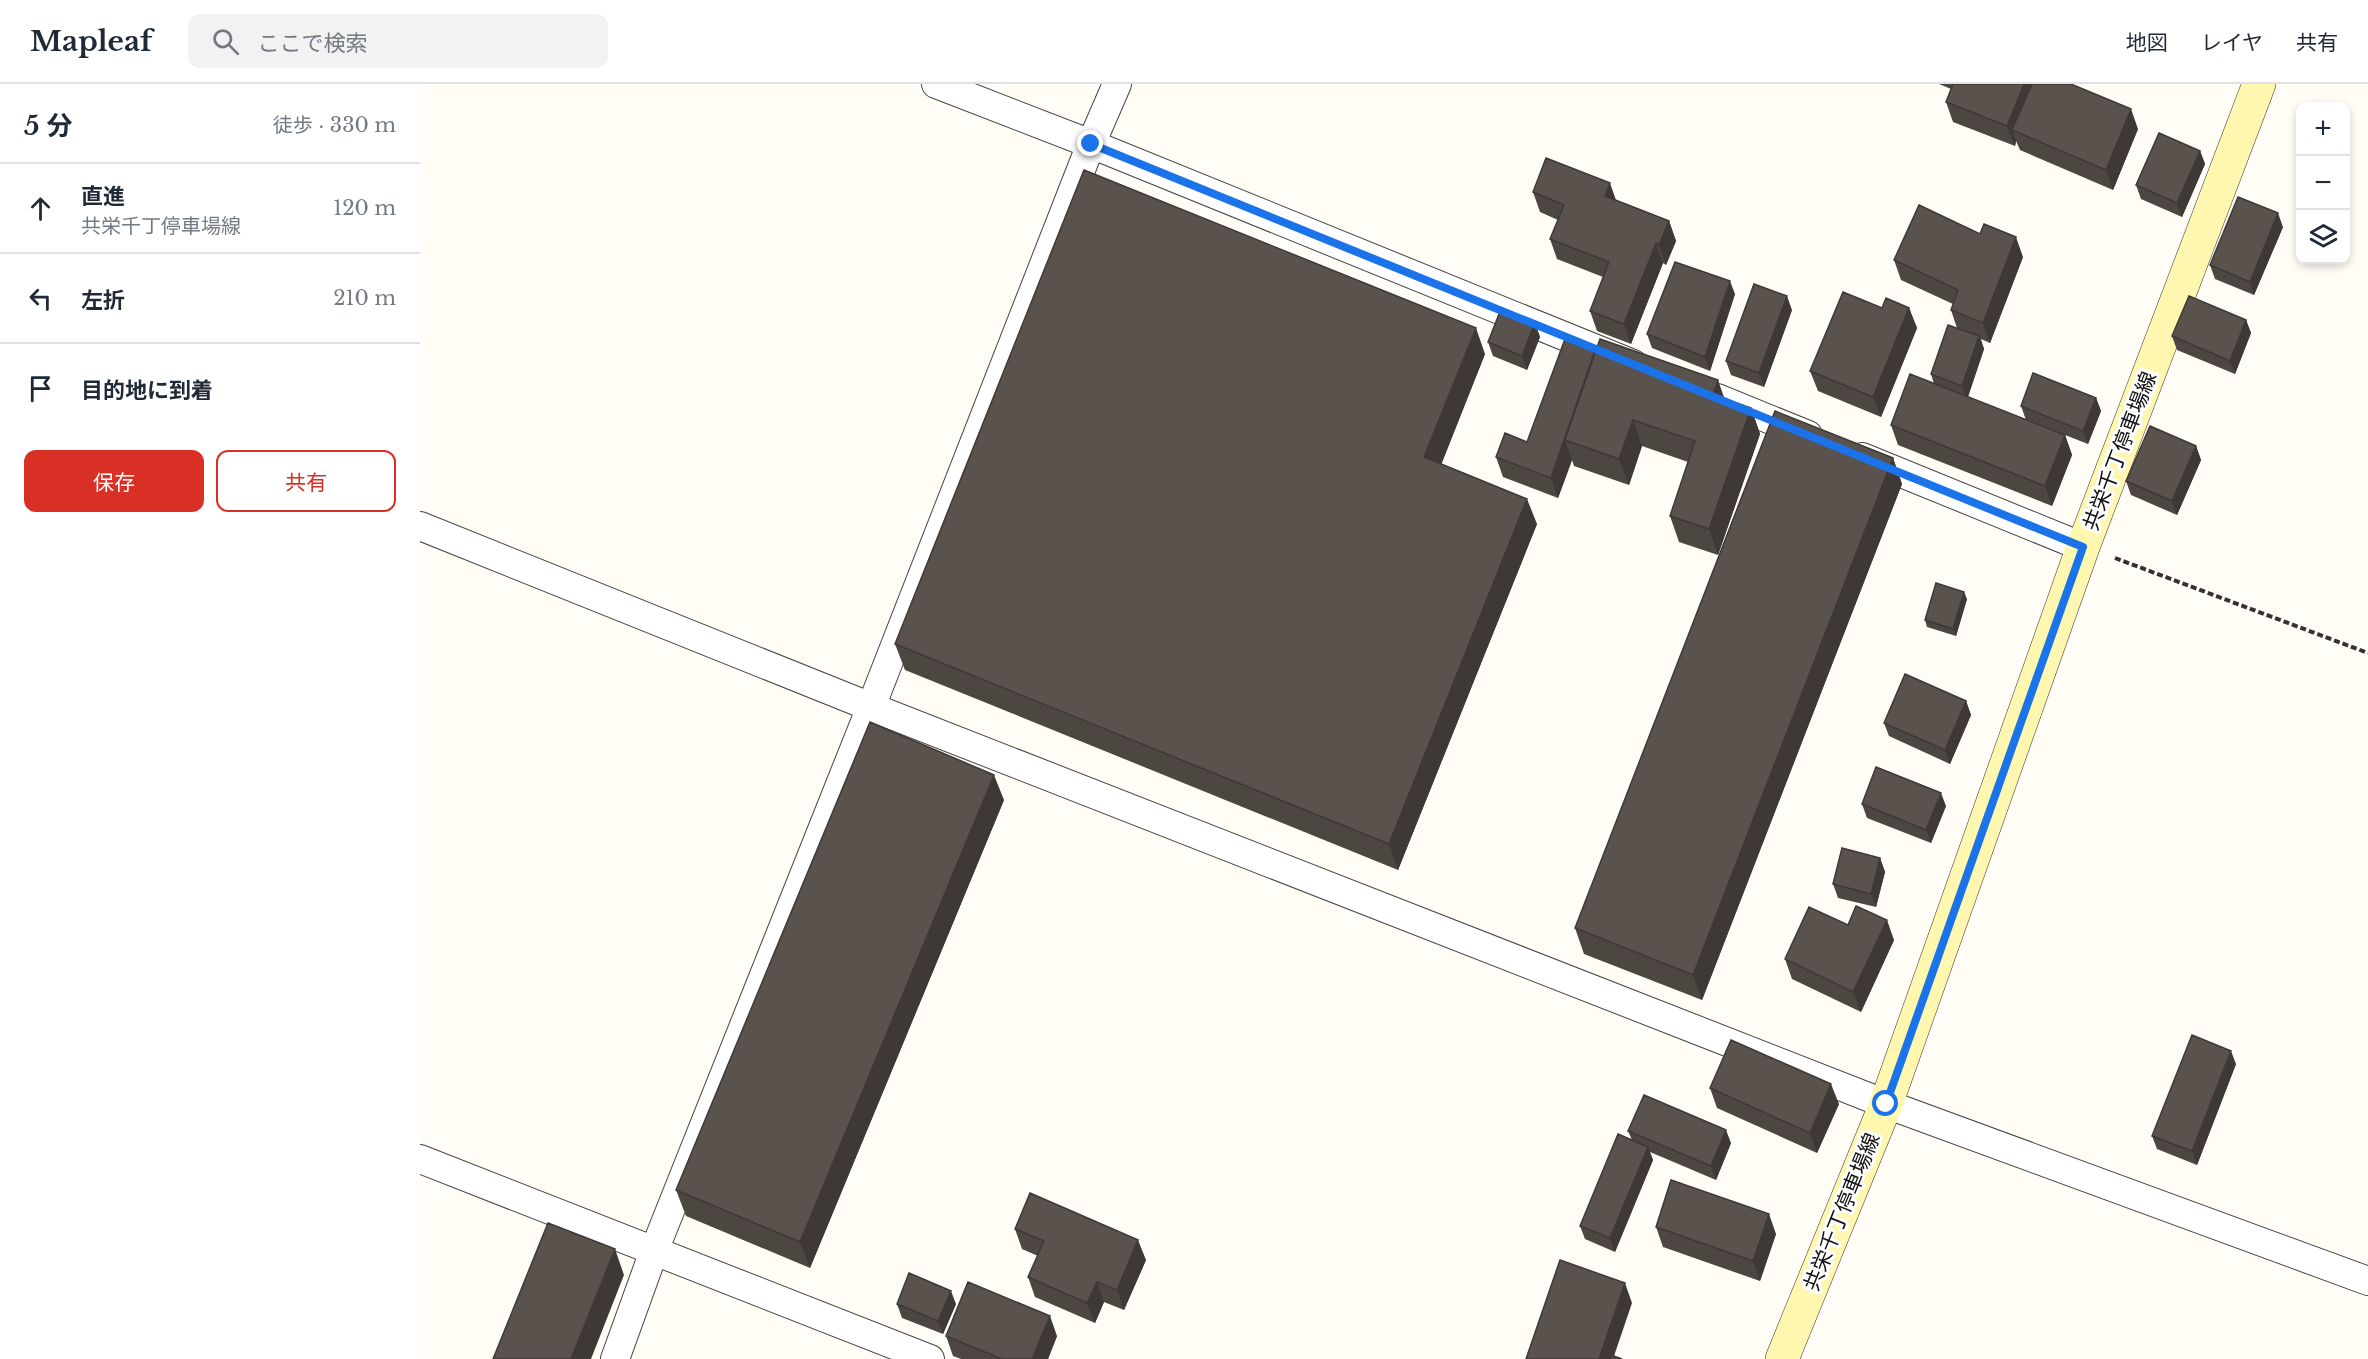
<!DOCTYPE html>
<html lang="ja">
<meta charset="utf-8">
<style>
body{margin:0;font-family:"Libre Baskerville","Noto Sans JP",serif;background:#f2f2f3;color:#1f2937}
.controls{position:absolute;right:18px;top:18px;display:grid;overflow:hidden;border-radius:12px;box-shadow:0 3px 9px #0003}
.controls button{width:54px;height:54px;display:grid;place-items:center;padding:0;border:0;border-bottom:2px solid #e0e1e3;background:#fff;color:#1f2937;font:30px sans-serif}
.stop{position:absolute;width:18px;height:18px;margin:-14px;border:4px solid #1a73e8;border-radius:50%;background:#fff}
.stop.end{background:#1a73e8;border-color:#fff;box-shadow:0 2px 6px #0008}
.list{margin:0;padding:0;list-style:none}
h2{display:flex;justify-content:space-between;align-items:center;height:78px;margin:0;padding:0 24px;font-size:26px}
h2 small{font-size:20px;font-weight:400;color:#747a83}
.list li{display:grid;grid-template-columns:39px 1fr auto;gap:18px;align-items:center;box-sizing:border-box;height:90px;padding:0 24px;border-top:2px solid #e0e1e3}
.list b{display:block;font-size:22px;white-space:nowrap}
.list p{margin:0;font-size:20px;white-space:nowrap;color:#747a83}
.list em{font-size:20px;font-style:normal;color:#747a83}
.actions{display:flex;gap:12px;padding:18px 24px}
.actions a{flex:1;padding:14px 0;border:2px solid #d93025;border-radius:12px;text-align:center;font-size:21px;color:#d93025}
.actions .main{background:#d93025;color:#fff}
.icon{flex:none;width:33px;height:33px;fill:none;stroke:currentColor;stroke-width:2;stroke-linecap:round;stroke-linejoin:round}
.map{position:relative;flex:none;width:1948px;height:1275px;overflow:hidden}
header{display:flex;align-items:center;gap:36px;box-sizing:border-box;height:84px;padding:0 30px;background:#fff;border-bottom:2px solid #e0e1e3}
header strong{font-size:28px}
nav{display:flex;gap:33px;margin-inline-start:auto;font-size:21px}
.search{width:420px;height:54px;background:#f2f2f3;display:flex;align-items:center;gap:15px;box-sizing:border-box;padding:0 21px;border-radius:12px;color:#747a83;font-size:22px}
main{display:flex}
aside{flex:1;background:#fff}
.map>svg:first-child{display:block}
.lines{fill:none;stroke-linecap:round;stroke-linejoin:round}
.street-casing{stroke:#444;stroke-width:30}
.secondary-casing{stroke:#333;stroke-width:34}
.path{stroke:#333;stroke-width:4;stroke-dasharray:6 3;stroke-linecap:butt}
.street{stroke:#fff;stroke-width:28}
.secondary{stroke:#fff6b0;stroke-width:33}
.wall{fill:#4d4742}
.shaded-wall{fill:#3f3936}
.building{fill:#5a524d;stroke:#3f3936;stroke-width:1.5}
.route{stroke:#1a73e8;stroke-width:8}
.labels{text-anchor:middle;dominant-baseline:central;stroke-width:6;stroke-linejoin:round;paint-order:stroke}
.street-label{font-size:21px;fill:#111;stroke:#fff}
</style>
<header>
<strong>Mapleaf</strong>
<div class="search"><svg class="icon" aria-label="search" viewBox="0 0 24 24"><circle cx="10" cy="10" r="6"/><path d="M15 15l6 6"/></svg>ここで検索</div>
<nav><a>地図</a><a>レイヤ</a><a>共有</a></nav>
</header>
<main>
<aside>
<h2>5 分<small>徒歩 · 330 m</small></h2>
<ul class="list">
<li><svg class="icon" aria-label="ahead" viewBox="0 0 24 24"><path d="M12 20V5M6 11l6-6 6 6"/></svg><div><b>直進</b><p>共栄千丁停車場線</p></div><em>120 m</em></li>
<li><svg class="icon" aria-label="left" viewBox="0 0 24 24"><path d="M17 20v-9H6M10 6l-5 5 5 5"/></svg><div><b>左折</b></div><em>210 m</em></li>
<li><svg class="icon" aria-label="arrive" viewBox="0 0 24 24"><path d="M6 21V4h12l-3 4 3 4H6"/></svg><div><b>目的地に到着</b></div></li>
</ul>
<div class="actions"><a class="main">保存</a><a>共有</a></div>
</aside>
<div class="map">
<svg width="1948" height="1275" viewBox="0 0 1948 1275">
<rect width="100%" height="100%" fill="#fffdf5"/>
<g class="lines">
<defs>
<path id="street" d="M516 0 671 60 1213 280
M1297 314 1388 351
M1442 373 1663 463
M0 442 451 623 1466 1020 1948 1197
M0 1075 510 1275
M195 1275 234 1167 451 623 671 60 697 0"/>
<path id="secondary" d="M1362 1275 1466 1020 1663 463 1839 0"/>
</defs>
<use href="#street" class="street-casing"/>
<use href="#secondary" class="secondary-casing"/>
<path class="path" d="M1695 474 1948 569"/>
<use href="#street" class="street"/>
<use href="#secondary" class="secondary"/>
</g>
<path class="wall" d="M1519 0H1651L1718 45 1693 106 1600 66 1596 57 1595 62 1533 38 1526 18 1531 5Z
M1780 67 1785 80 1762 133 1721 115 1716 101Z
M1113 108 1196 116 1249 137 1256 157 1246 181 1243 179 1211 260 1177 247 1170 227 1183 193 1137 175 1130 155 1138 136 1120 128Z
M1863 143 1834 211 1795 195 1790 181Z
M1603 173 1570 259 1561 255 1564 265 1548 313 1606 336 1601 322 1676 314 1681 327 1668 360 1645 351 1652 371 1632 422 1478 361 1471 341 1514 300 1511 290 1537 244 1531 226 1533 220 1481 196 1474 176Z
M1315 210 1290 287 1232 264 1227 250Z
M1462 224H1489L1497 244 1461 333 1398 307 1390 287Z
M1372 226 1344 303 1311 291 1306 277Z
M1826 236 1831 249 1815 290 1757 266 1752 252Z
M1115 239 1120 253 1107 286 1073 272 1068 258Z
M1065 270 1021 380 1117 440 978 786 485 586 475 560Z
M1305 315 1331 324 1340 350 1298 471 1259 458 1250 432 1268 378 1222 362 1209 401 1154 382 1152 376 1138 414 1083 393 1076 373 1107 358Z
M1776 362 1781 376 1757 431 1711 411 1706 397Z
M1473 374 1482 400 1282 916 1164 870 1155 844Z
M1547 515 1536 552 1507 543 1505 536Z
M1546 617 1551 631 1530 680 1469 652 1464 639Z
M584 716 390 1184 266 1132 256 1106Z
M1442 720 1526 722 1511 759 1447 734Z
M1460 774 1465 788 1456 823 1418 814 1413 800Z
M1428 841 1474 856 1441 928 1372 895 1365 875Z
M1816 980 1777 1081 1737 1065 1732 1052Z
M1290 1004 1419 1020 1397 1069 1297 1024Z
M1208 1047 1311 1059 1296 1096 1230 1068 1233 1076 1195 1168 1165 1155 1160 1142 1212 1056Z
M1236 1143 1356 1150 1340 1197 1243 1163Z
M595 1145 726 1176 704 1226 684 1218 675 1239 615 1213 608 1193 618 1172 602 1165Z
M477 1220H536L523 1250 482 1234Z
M526 1252H637L628 1275H541L533 1272Z"/>
<path class="shaded-wall" d="M1604 0H1618L1592 46 1596 57 1595 62 1587 42Z
M1711 25 1718 45 1693 106 1686 86Z
M1780 67 1785 80 1762 133 1757 119Z
M1190 99 1197 119 1185 112Z
M1858 129 1863 143 1834 211 1830 198Z
M1249 137 1256 157 1246 181 1239 161Z
M1596 153 1603 173 1570 259 1563 239Z
M1236 159 1243 179 1211 260 1204 240Z
M1310 197 1315 210 1290 287 1285 273Z
M1367 212 1372 226 1344 303 1339 289Z
M1489 224 1497 244 1461 333 1453 313Z
M1826 236 1831 249 1815 290 1810 277Z
M1115 239 1120 253 1107 286 1102 272Z
M1056 244 1065 270 1014 399 1004 373Z
M1559 252 1564 265 1547 315 1542 302Z
M1177 267 1145 356 1152 376 1138 414 1131 394Z
M1298 296 1307 322 1293 311Z
M1676 314 1681 327 1668 360 1663 347Z
M1331 324 1340 350 1298 471 1289 445Z
M1213 336 1222 362 1209 401 1199 375Z
M1645 351 1652 371 1632 422 1625 402Z
M1776 362 1781 376 1757 431 1752 417Z
M1473 374 1482 400 1282 916 1273 891Z
M1107 415 1117 440 978 786 969 760Z
M1544 508 1547 515 1536 552 1533 545Z
M1546 617 1551 631 1530 680 1525 666Z
M574 691 584 716 390 1184 380 1158Z
M1521 709 1526 722 1511 759 1506 746Z
M1460 774 1465 788 1456 823 1451 810Z
M1467 836 1474 856 1441 928 1433 908Z
M1811 967 1816 980 1777 1081 1772 1067Z
M1411 1000 1419 1020 1397 1069 1390 1049Z
M1306 1046 1311 1059 1296 1096 1291 1082Z
M1228 1063 1233 1076 1195 1168 1190 1154Z
M1349 1130 1356 1150 1340 1197 1333 1177Z
M718 1156 726 1176 704 1226 697 1206Z
M195 1165 204 1191 171 1275H151Z
M677 1198 684 1218 675 1239 667 1219Z
M1205 1199 1212 1219 1193 1275H1179Z
M531 1207 536 1220 523 1250 518 1237Z
M630 1232 637 1252 628 1275H612Z"/>
<path class="building" d="M1533 0H1604L1587 42 1526 18Z
M1612 0H1651L1711 25 1686 86 1592 46Z
M1739 49 1780 67 1757 119 1716 101Z
M1126 74 1190 99 1185 112 1249 137 1239 161 1236 159 1204 240 1170 227 1189 178 1130 155 1144 121 1113 108Z
M664 86 1056 244 1004 373 1107 415 969 760 475 560Z
M1818 113 1858 129 1830 198 1790 181Z
M1499 121 1560 150 1564 140 1596 153 1563 239 1531 226 1538 206 1474 176Z
M1255 178 1310 197 1285 273 1227 250Z
M1334 200 1367 212 1339 289 1306 277Z
M1423 208 1462 224 1466 214 1489 224 1453 313 1390 287Z
M1769 212 1826 236 1810 277 1752 252Z
M1081 225 1115 239 1102 272 1068 258Z
M1528 241 1559 252 1542 302 1511 290Z
M1145 255 1175 266 1131 394 1076 373 1085 349 1107 358Z
M1180 255 1298 296 1293 311 1331 324 1289 445 1250 432 1275 357 1213 336 1199 375 1145 356Z
M1613 289 1676 314 1663 347 1601 322Z
M1490 290 1645 351 1625 402 1471 341Z
M1355 327 1473 374 1273 891 1155 844Z
M1730 342 1776 362 1752 417 1706 397Z
M1516 499 1544 508 1533 545 1505 536Z
M1485 590 1546 617 1525 666 1464 639Z
M450 638 574 691 380 1158 256 1106Z
M1456 683 1521 709 1506 746 1442 720Z
M1422 764 1460 774 1451 810 1413 800Z
M1436 822 1467 836 1433 908 1365 875 1389 823 1428 841Z
M1772 951 1811 967 1772 1067 1732 1052Z
M1311 956 1411 1000 1390 1049 1290 1004Z
M1224 1011 1306 1046 1291 1082 1208 1047Z
M1198 1050 1228 1063 1190 1154 1160 1142Z
M1251 1096 1349 1130 1333 1177 1236 1143Z
M610 1109 718 1156 697 1206 677 1198 667 1219 608 1193 624 1157 595 1145Z
M128 1139 195 1165 151 1275H73Z
M1140 1176 1205 1199 1179 1275H1106Z
M489 1189 531 1207 518 1237 477 1220Z
M548 1198 630 1232 612 1275H582L526 1252Z
M1191 1271 1202 1275H1190Z"/>
<g class="lines">
<path class="route" d="M671 60 1663 463 1466 1020"/>
</g>
<g class="labels">
<g class="street-label">
<text transform="translate(1700 367) rotate(-69)">共栄千丁停車場線</text>
<text transform="translate(1422 1128) rotate(-68)">共栄千丁停車場線</text>
</g>
</g>
</svg>
<div class="controls">
<button>+</button>
<button>−</button>
<button><svg class="icon" aria-label="layers" viewBox="0 0 24 24"><path d="M12 4l9 5-9 5-9-5zM3 14l9 5 9-5"/></svg></button>
</div>
<div class="stop" style="left:1466px;top:1020px"></div>
<div class="stop end" style="left:671px;top:60px"></div>
</div>
</main>
